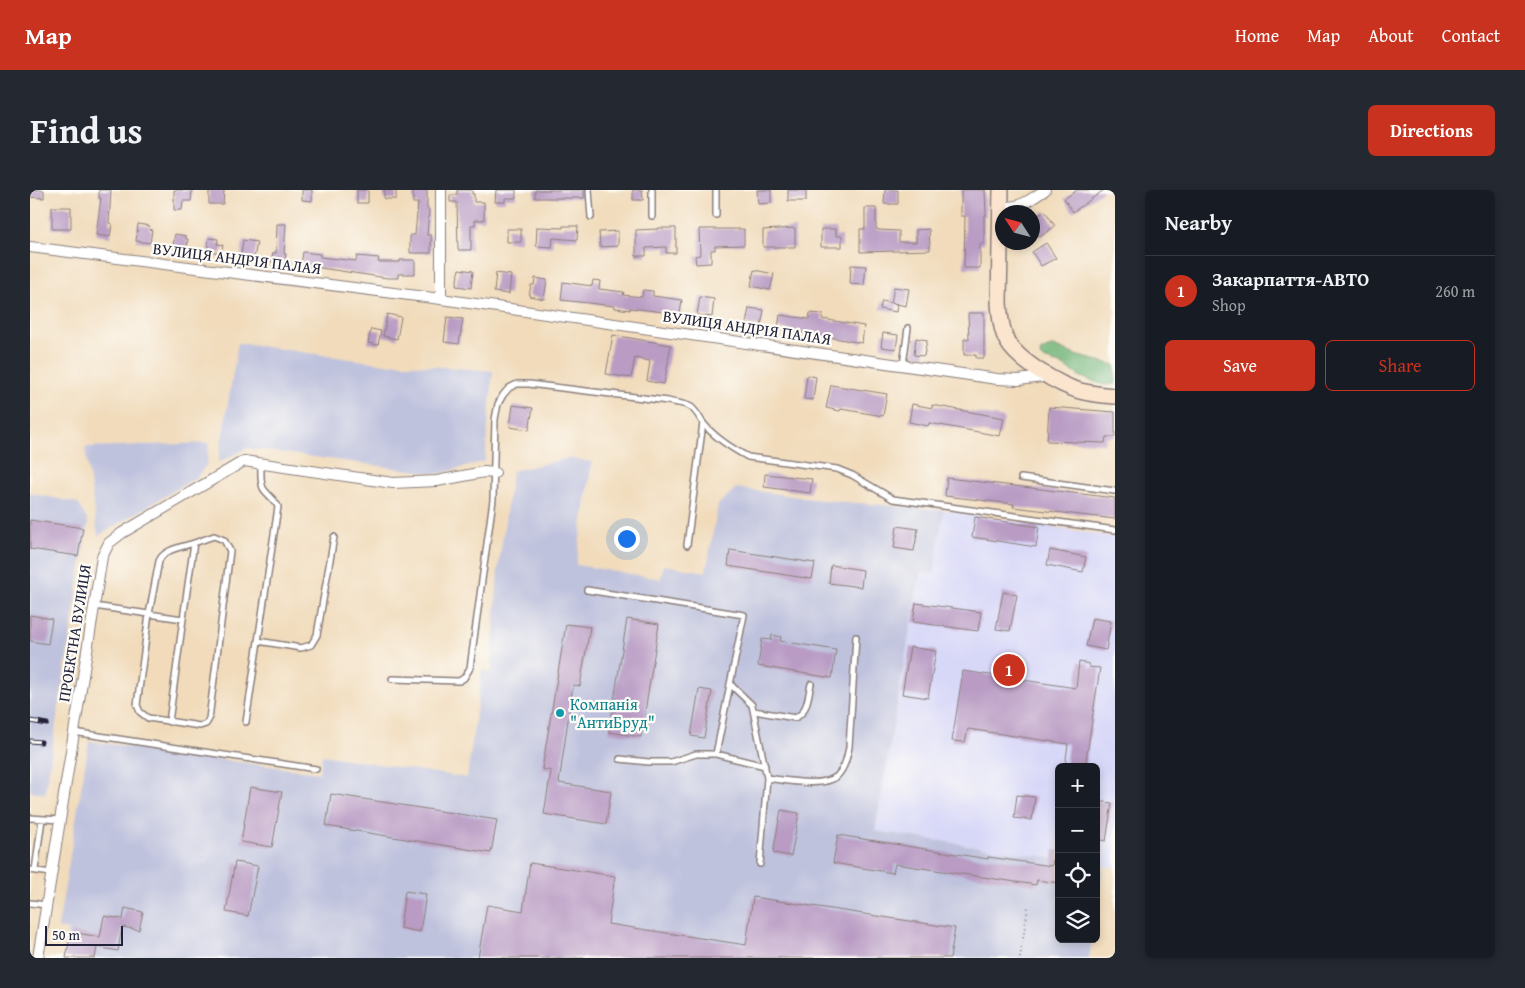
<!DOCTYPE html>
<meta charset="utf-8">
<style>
body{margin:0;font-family:"Gentium Book Plus",serif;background:#242831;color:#f1f3f6}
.controls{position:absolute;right:15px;bottom:15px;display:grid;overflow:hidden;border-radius:8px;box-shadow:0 2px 8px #0003}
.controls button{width:45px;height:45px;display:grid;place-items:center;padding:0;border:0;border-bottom:1px solid #363941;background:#171b24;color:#f1f3f6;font:25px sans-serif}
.compass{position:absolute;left:965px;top:15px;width:45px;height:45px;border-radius:50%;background:#171b24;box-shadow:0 2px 8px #0003;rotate:306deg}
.scale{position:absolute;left:15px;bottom:12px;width:78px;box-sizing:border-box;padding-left:5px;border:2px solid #22223b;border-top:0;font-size:14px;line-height:18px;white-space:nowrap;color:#22223b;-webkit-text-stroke:4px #fdfcf7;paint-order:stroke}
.you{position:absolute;left:596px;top:348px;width:18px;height:18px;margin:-12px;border:4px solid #fff;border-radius:50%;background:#1a73e8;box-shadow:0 0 0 8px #1a73e833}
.badge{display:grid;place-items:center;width:32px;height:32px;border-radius:50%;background:#c8321e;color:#fff;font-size:16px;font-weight:700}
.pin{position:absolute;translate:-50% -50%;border:2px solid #fff;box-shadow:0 1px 5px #0006}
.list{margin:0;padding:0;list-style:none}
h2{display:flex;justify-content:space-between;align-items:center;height:65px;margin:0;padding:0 20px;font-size:21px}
h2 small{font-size:16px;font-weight:400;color:#9ea1a6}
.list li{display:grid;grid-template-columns:32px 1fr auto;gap:15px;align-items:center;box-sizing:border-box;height:70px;padding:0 20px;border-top:1px solid #363941}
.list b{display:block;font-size:19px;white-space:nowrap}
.list p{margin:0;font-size:16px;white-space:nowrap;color:#9ea1a6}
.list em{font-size:16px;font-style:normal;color:#9ea1a6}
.actions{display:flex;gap:10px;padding:15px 20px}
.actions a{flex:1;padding:11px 0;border:1px solid #c8321e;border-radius:8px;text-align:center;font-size:18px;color:#c8321e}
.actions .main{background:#c8321e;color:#fff}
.icon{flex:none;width:28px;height:28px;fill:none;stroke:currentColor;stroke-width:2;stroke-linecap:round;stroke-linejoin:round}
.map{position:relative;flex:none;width:1085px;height:768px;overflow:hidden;border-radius:8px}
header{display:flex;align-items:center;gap:30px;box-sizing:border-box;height:70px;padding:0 25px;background:#c8321e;color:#fff}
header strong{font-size:24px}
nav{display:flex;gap:28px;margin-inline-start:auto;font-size:18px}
.intro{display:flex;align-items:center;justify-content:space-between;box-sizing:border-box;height:120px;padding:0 30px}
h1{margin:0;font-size:35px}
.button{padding:12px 22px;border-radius:8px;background:#c8321e;color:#fff;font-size:18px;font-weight:700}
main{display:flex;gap:30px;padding:0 30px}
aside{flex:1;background:#171b24;border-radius:8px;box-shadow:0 2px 8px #0003}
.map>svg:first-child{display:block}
.built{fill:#d7d7f8}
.industrial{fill:#bfc2dd}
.forest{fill:#72b477;stroke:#4a6b59}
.building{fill:#b99bc4}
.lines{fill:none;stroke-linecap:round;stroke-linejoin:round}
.lane-casing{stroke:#8a7e7b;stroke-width:8}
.street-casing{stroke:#8a7e7b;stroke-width:12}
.secondary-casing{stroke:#8a7e7b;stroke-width:18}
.path{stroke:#8a7e7b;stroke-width:2;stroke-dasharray:1 4;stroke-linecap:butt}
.lane{stroke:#fff;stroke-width:5}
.street{stroke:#fff;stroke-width:10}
.secondary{stroke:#fce5cf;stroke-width:15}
.rail-casing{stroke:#22223b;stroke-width:5}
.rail{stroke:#fdfcf7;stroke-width:3;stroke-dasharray:9;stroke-linecap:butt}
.culture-dot{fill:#0f9aa8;stroke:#fdfcf7;stroke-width:2}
.labels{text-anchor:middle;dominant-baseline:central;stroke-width:4.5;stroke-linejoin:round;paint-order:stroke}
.street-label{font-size:16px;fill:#22223b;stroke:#fdfcf7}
.culture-label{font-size:16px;fill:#0d838f;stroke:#fdfcf7;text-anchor:start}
</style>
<header>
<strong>Map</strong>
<nav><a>Home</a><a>Map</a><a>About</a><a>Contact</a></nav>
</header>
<div class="intro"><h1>Find us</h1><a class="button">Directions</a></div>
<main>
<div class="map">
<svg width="1085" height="768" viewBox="0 0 1085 768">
<rect width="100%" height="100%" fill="#fdfcf7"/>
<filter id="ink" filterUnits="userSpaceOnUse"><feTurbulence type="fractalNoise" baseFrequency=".02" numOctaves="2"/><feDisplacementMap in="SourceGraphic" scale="10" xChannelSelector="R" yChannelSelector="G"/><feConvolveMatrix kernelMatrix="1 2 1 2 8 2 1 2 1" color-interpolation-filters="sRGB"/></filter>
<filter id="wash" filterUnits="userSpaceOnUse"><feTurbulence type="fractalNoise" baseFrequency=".0096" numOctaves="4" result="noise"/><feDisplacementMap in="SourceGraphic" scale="20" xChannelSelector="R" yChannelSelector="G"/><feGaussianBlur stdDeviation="1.12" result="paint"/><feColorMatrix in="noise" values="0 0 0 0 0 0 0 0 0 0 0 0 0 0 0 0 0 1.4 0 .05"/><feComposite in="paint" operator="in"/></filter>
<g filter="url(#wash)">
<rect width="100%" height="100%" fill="#f1dbbb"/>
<path class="built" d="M914 320 1085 347V678L1066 675V577H1029V669L845 641 890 382 904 384Z"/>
<path class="industrial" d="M208 153 363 175V173L463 181 455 271 409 284 217 258 188 273Z
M179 253 177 274 167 287 68 346 55 257Z
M539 268 562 272 546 375 631 389 633 375 676 382 688 315 706 298 790 310 914 320 904 384 890 382 845 641 1029 669V749H1062L1059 768H33L38 740 28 738 59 551 289 583 292 565 437 588 452 480 461 482 468 380 482 281Z
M0 303 48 313 58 332 15 604 0 601Z
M1066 675 1073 676 1066 721Z"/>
<path class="forest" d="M1023 156 1048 166 1085 175V194L1074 195 1051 187 1030 174 1013 169 1010 166 1011 161Z"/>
<g id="blocks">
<path class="building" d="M0 0H14V8L0 7Z
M69 0H81L79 33 82 34 80 47 66 45 71 8H69Z
M144 0H162L161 11H153L152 20H144Z
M179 0H194L193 14H179Z
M272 0H282V11L272 10Z
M327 0H338V13H327Z
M354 0H366V9H354Z
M383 0H397V19L399 20 397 45H401V63H380V45H385L388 13H383Z
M427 0H442V4H444V12H454V30H445V35H441V60H428L427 12H420V5H427Z
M466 0H486V8H475V12H465Z
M505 0H554V8H505Z
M603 0H612L613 10H603Z
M727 0H741V13L728 14Z
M758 0H776V11H758Z
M855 0H868V14H854Z
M931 0H955L956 26H954V54H950V78H934L935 26H931Z
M1047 0H1074L1043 22 1034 9Z
M22 17H41V39H22Z
M835 18H846V39H848V40L869 41V52H886V40L899 39 900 60 830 62V39H835Z
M1015 21 1025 36 1010 47 1002 36V30Z
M108 34 120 36 119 39 122 40 120 53 106 51Z
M247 34H256L254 64H256L254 74H252L250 82 245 81V72H241L243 63H246Z
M533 36H548L547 50 523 48 522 57 506 56 507 37 533 38Z
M628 38H646V63H636V57L616 58V66H606V40L628 39Z
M765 38V57H733V40Z
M477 39H491V52H477Z
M669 39H714V55L685 56V60H681V73L666 74 665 66 670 65Z
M791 39H806V46H812V57H791Z
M588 41V56L570 57 569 42Z
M145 44 156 46V49H158L157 58 143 56Z
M179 48 188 49 187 54 193 55 191 63 177 61Z
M213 50 227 52 224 68 211 66Z
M1016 53 1026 68 1011 76 1002 62Z
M273 62 290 64V67L326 71 327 66 349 68 348 72H370V70H385V84H368V88H357L271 75Z
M821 75 836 76 834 95 820 94Z
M429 79 443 81 441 98 426 96Z
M724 80 744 84 740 100 721 96Z
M466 83 481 85 479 104 464 102Z
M505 88 517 90 514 109 499 106 501 95H504Z
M563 90 570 91 569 99 594 102 593 105 612 107 613 100 623 101V106L652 110 650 124 600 118V120L585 118V116L531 110 533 92 562 96Z
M864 97 879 99 876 116 862 113 867 114 866 122 850 119 852 111 861 113Z
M670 107 684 109 682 127 667 125Z
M719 118 734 120 731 136 716 134Z
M780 123 793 124 792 129 834 136 832 153 748 138 750 125 779 129Z
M938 123H954V168H946V165H934V149H939Z
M357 124 371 127 367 149 353 146Z
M417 127 433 129 429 154 414 152Z
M341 139 351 141 348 155 338 153Z
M853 143 868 145 866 159 851 157Z
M583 145 641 155 634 194 617 191 620 171 605 168 601 188 576 184Z
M886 148 897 150 894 166 884 165Z
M777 185 786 187 783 210 774 209Z
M801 195 857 204 853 226 811 219 810 221 796 218Z
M882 214 902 218V215L974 228 970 246 899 233 898 236 879 232Z
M483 215 503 218 499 240 480 237Z
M1019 217 1085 222V247H1076L1075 253 1017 251Z
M735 284 782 289 780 303 734 297Z
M917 288 1085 308V329L983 317 984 314 915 306Z
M945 327 1009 337 1006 357 942 347Z
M0 330 53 338 48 366 0 359Z
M867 336 888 339 884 361 864 358Z
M700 360 785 373 782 389 698 376Z
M1020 360 1056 367 1053 382 1017 375Z
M801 375 833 380 831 397 799 393Z
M973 402 987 405 980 441 966 439Z
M886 413 951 422 948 441 883 432Z
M0 425 22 429 18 454 0 451Z
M1062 428 1081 431 1076 460 1056 456Z
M597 429 629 434 611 547 579 542Z
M536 434 560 437 550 496 543 495 529 593 581 601 576 634 514 624 521 581 512 579Z
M742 445 751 447 750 451 806 460 802 488 728 476 732 449 741 450Z
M880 457 906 461 898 508 872 504Z
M1049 472 1059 474V477L1070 478 1055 577H1035L1038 554 938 539 935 552 922 551 933 481 1046 498Z
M669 499 682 501 674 548 661 546Z
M220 597 252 602 242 657 211 652Z
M301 604 467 630 461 663 296 636Z
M987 605 1005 607 1002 630 984 628Z
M1066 611 1082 613 1076 651 1066 649Z
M751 620 769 623 761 666 743 663Z
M808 645 958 669V667L1022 676 1024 660 1029 661V693L1007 690 1006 695 865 674 863 683 803 673Z
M205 672 228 676 218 726 196 722Z
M500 673 585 686 578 734 716 755 723 707 925 738 920 768H448L457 715 493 721Z
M375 701 396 704 390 742 370 738Z
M95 718 113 722 109 740 92 737 88 761 67 757 65 768H36L41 742 70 747 74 726 93 729Z"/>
</g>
</g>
<g filter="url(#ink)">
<use href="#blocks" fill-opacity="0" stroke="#8a7e7b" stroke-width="1"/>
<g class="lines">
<defs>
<path id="lane" d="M559 0 561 27
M622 0V26
M686 25V0
M873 175 878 138
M991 288 1085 301
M657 355 673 233
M557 400 714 425 686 564
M64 416 153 429 139 532
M153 429 164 353 184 346 194 350 200 361 179 529 176 534 170 536 118 528 110 522 107 515 119 424 129 371C134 359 152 357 164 353
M228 451 271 458 281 455 287 445 304 347
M362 489 429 491 434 488 440 478 463 310 465 229 468 214 473 205 479 198 487 194H499L638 211C645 213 654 213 661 217 667 222 669 227 673 233 685 248 701 258 718 267L807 279 822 285 863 309 1085 340
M700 494 722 515 737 588 730 674
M724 521 765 528C778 522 778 506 781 494
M216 532 248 317C245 309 237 305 233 298 230 291 231 280 231 273
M43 542 286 579
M590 569 619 572H641L666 564H686L735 576
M737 588C754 590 794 598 807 586 815 578 817 567 819 557L826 447
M0 628 30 630
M0 680 21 683
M5 680 12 629
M0 713 16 715"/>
<path id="street" d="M971 17C990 18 999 11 1015 0
M0 57 411 109 967 189 989 190 1019 186
M411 109V0
M8 768 72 367 79 353 92 343 214 271 363 293 407 291 454 282 465 283"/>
<path id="secondary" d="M971 0 969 113C970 125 971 140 977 151 988 171 1029 195 1050 201 1061 204 1073 205 1085 206"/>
</defs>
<use href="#lane" class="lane-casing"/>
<use href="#street" class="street-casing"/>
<use href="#secondary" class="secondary-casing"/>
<path class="path" d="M990 768 998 717"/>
<use href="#lane" class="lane"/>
<use href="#street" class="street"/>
<use href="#secondary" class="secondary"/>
<defs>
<path id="rail" d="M0 531 17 534
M0 551 11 552"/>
</defs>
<use href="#rail" class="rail-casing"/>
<use href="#rail" class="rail"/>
</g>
</g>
<circle class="culture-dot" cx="530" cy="523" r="5"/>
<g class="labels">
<g class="street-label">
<text transform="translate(207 68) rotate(7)">ВУЛИЦЯ АНДРІЯ ПАЛАЯ</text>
<text transform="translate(717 137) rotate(8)">ВУЛИЦЯ АНДРІЯ ПАЛАЯ</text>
<text transform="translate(44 443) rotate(-81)">ПРОЕКТНА ВУЛИЦЯ</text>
</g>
<g class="culture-label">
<text x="540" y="514">Компанія<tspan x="540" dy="18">"АнтиБруд"</tspan></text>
</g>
</g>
</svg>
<div class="controls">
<button>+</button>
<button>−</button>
<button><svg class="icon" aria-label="locate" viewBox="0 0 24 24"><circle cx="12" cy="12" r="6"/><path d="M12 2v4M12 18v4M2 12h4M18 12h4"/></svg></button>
<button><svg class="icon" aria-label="layers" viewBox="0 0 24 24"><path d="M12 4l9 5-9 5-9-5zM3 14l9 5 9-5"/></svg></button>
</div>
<svg class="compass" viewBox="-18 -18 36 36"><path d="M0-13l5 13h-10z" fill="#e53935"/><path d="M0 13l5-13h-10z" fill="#9ea1a6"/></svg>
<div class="scale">50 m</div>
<div class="you"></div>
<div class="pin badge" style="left:979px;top:480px">1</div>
</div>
<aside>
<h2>Nearby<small></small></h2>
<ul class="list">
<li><span class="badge">1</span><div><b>Закарпаття-АВТО</b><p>Shop</p></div><em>260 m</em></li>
</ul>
<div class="actions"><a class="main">Save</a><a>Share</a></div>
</aside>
</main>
